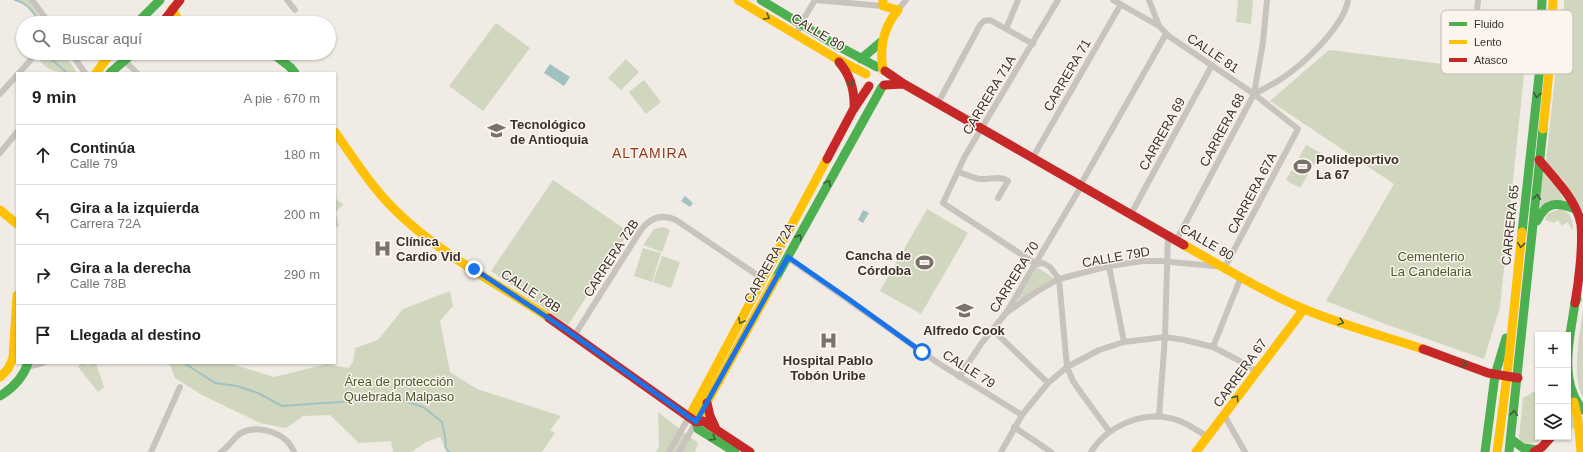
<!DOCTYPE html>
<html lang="es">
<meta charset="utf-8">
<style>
body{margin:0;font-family:Helvetica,sans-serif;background:#f6f6f6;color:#222}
.controls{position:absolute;right:12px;bottom:12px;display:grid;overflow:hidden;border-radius:0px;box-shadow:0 1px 3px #0004}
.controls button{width:36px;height:36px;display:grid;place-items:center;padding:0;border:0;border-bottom:1px solid #e0e0e0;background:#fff;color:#222;font:20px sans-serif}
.stop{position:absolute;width:12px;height:12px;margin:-9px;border:3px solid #1a73e8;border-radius:50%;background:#fff}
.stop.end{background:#1a73e8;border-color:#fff;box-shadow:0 1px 4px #0008}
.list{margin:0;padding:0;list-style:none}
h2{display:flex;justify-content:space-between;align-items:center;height:52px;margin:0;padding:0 16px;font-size:17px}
h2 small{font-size:13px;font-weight:400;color:#767676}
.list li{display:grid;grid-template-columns:26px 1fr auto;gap:12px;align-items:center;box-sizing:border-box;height:60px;padding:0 16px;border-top:1px solid #e0e0e0}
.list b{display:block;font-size:15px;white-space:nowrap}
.list p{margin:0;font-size:13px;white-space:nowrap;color:#767676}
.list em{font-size:13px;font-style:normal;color:#767676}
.icon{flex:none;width:22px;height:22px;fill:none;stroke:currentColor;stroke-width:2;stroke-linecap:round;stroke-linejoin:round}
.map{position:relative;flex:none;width:1583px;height:452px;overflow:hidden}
.search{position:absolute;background:#fff;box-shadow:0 1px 3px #0004;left:16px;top:16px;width:320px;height:44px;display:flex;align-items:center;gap:10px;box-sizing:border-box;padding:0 14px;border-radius:22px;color:#767676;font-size:15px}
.panel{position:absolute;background:#fff;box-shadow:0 1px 3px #0004;left:16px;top:72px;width:320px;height:292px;border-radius:0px}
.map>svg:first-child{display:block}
.green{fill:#d1d6bf}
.water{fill:#a1c2c1}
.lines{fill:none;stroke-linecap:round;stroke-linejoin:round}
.stream{stroke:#a1c2c1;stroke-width:2}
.street{stroke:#c9c3be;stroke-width:6}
.fast{stroke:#4caf50;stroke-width:9}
.slow{stroke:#ffc107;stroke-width:9}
.jam{stroke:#c62828;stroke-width:9}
.oneway{stroke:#415c38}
.route{stroke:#1a73e8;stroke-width:5}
.labels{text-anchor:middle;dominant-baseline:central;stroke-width:3;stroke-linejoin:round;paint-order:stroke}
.street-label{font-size:13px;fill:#3b302b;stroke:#fbf5ee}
.poi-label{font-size:13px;font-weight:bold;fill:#3b302b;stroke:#fbf5ee;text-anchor:start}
.park-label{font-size:13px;fill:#4a5a2e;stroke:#fbf5ee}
.neighbourhood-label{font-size:14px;letter-spacing:1px;fill:#8c3b22;stroke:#fbf5ee}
.key{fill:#fbf5ee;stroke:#c1bab4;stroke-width:1}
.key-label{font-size:11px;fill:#3b302b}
</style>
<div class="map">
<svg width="1583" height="452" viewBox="0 0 1583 452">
<rect width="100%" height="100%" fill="#f0ebe5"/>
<path class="green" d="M19 0H29L44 23H34L35 15 29 7Z
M1238 0H1253L1251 24 1236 22Z
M1564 0H1583V213L1564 181 1546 162 1558 49 1564 37Z
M496 23 530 48 483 111 449 86Z
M1329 50 1524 74 1500 307 1484 359 1388 325 1326 301 1394 184 1270 101Z
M35 53H64L77 73C57 73 45 72 35 53Z
M626 59 639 72 621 90 608 78Z
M644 80 661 102 646 114 629 92Z
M1306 145 1321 153 1300 188 1286 180Z
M1542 171 1557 188 1565 202 1540 207Z
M553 180 629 232 568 325 491 271Z
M335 197 339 202 343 203V206L339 208 336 213 339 226 335 229Z
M927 209 968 233 921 314 880 291Z
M1560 209C1571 212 1573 220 1573 230L1567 222 1562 226 1558 220 1554 223 1545 220 1547 214Z
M664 227 670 230 662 252 643 245 654 229Z
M643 248 661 253 652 282 634 276Z
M662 256 680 262 671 288 653 282Z
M1037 267 1055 279 1020 301 1017 299Z
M450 291 453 306 440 321 450 372 477 389 561 416 550 430 555 433 542 452H447L440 437 426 442 412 452H393L391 441 359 443 330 415 303 416 286 428 260 423 202 395 175 378 169 363H229L274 377 326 364 349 368 353 362 355 348 378 340 403 309Z
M1583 310V397C1571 379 1580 332 1583 310Z
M81 363H85L88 366 91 363H96L104 387 98 392 78 367Z
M1538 389V437H1543C1537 443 1529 446 1521 442L1519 438 1523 398Z
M1568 398 1576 428 1568 429Z
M658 412 698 443 695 452H656L659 446Z"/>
<path class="water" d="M550 64 570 77 564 86 544 73Z
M685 196 693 203 690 207 681 201Z
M863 210 869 213 863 223 858 220Z"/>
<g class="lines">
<path class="stream" d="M15 0C24 2 29 7 35 15L34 23
M44 53 65 71V73
M184 363 215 383 237 386 258 393 282 406 396 398 423 407 442 422 446 442 445 447 449 452"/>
<path class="street" d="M32 0 49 23
M287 0 295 10
M815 0 883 6
M1058 0 965 156 943 203 1036 264 1043 263 1050 267 1059 279 1067 367 1073 381 1082 394 1109 431
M1149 0 1159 26
M898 10 906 0
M1006 29 1018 0
M797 34 800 25 815 0
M71 53 85 73
M1473 55 1478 0
M125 61 137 73
M19 73 36 54
M0 94 17 75
M1254 94C1263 89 1272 85 1281 79 1303 65 1344 26 1348 0
M938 103 980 25 984 21 990 20 1033 44
M0 153 17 132
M1033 157 1121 4
M958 172C965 174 973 178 980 179 989 180 1000 175 1008 181L998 198
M1081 184 1166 34
M1131 214 1212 65
M1177 239 1254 94 1263 42 1267 0
M787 257 938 363 1022 415
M1109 266 1124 342
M1006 313 1036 292 1059 279 1109 266 1143 261H1160L1225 267 1298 129 1254 94 1170 37 1159 26 1113 0
M993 330 1048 383
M574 336 641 230C650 218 661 213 676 220L763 279
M1213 347 1241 277
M27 367 43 363
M959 377 981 344 1006 313 1082 185
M1224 415 1245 452
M1159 417 1165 337 1168 234
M1014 427 1051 452
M151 452 180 387
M221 452C229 447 235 436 241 433 259 424 287 433 294 452
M669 452 689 417
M679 452 696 422
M1001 452 1022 415 1048 383 1067 367 1099 350 1124 342 1165 337 1185 340 1213 347 1238 360 1256 371
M1091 452C1106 427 1140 412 1169 418 1183 420 1196 430 1208 437"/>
<path class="fast" d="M761 0 829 41 877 67
M137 23 160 0
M272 53 290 67 295 73
M861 59 881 42
M110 73 133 53
M1537 221C1546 201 1557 202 1575 209
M1522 232 1539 76 1542 0
M1581 266 1583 254
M776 278 882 87
M1577 299 1575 303C1570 337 1558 382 1583 410
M0 396C13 388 23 378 28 363
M696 422 698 429 735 452
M1511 439 1523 448 1538 450
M1485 452 1495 375 1506 338
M1509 452 1543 129"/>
<path class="slow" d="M738 0 837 59 866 74
M883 0V6L898 10C883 28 879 47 883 70
M172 9 180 23
M96 73 111 53
M1543 129 1551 52 1553 0
M335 132C354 159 371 186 394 209 439 254 497 283 549 318
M0 210 17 224
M1184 245C1221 266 1258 289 1297 306 1337 324 1381 335 1423 349
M0 377 8 369 13 358 17 295
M1574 402 1578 420 1581 452
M689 417 827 159
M696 422 776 278
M1196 452 1304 309
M1497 452 1507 376 1522 232"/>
<path class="jam" d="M162 23 180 0
M839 62C851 76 855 91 854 109
M885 71 904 84 1184 245
M884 85 904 84
M827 159 853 110 869 86
M1539 160C1554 178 1576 199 1581 224 1583 246 1579 281 1575 303
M549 318 696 422 703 421 750 452
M1423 349 1488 373 1518 378
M707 403 710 416 716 429
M1534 452 1542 447 1551 437"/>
</g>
<defs><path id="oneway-chevron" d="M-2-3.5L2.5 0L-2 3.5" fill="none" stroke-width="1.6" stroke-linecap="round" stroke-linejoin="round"/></defs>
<g class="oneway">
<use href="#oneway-chevron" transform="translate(767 17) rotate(30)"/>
<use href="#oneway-chevron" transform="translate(851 83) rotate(72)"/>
<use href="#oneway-chevron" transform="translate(1537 95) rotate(96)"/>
<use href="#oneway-chevron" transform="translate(828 183) rotate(-61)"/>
<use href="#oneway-chevron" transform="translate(1537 197) rotate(-85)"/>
<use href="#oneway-chevron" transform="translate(799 237) rotate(-61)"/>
<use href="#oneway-chevron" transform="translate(1521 245) rotate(96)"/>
<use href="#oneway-chevron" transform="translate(741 321) rotate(118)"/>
<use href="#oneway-chevron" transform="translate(1341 322) rotate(18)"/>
<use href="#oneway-chevron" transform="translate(1464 364) rotate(21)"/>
<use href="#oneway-chevron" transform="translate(1236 398) rotate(-55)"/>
<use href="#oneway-chevron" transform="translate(1514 413) rotate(-84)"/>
<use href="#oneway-chevron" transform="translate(713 438) rotate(32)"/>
</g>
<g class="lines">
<path class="route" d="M474 269 565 329 696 422 788 257 850 300 922 352"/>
</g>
<defs>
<symbol id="university-bare" viewBox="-9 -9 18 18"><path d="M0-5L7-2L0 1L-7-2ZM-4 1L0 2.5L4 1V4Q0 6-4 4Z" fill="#7a716c" stroke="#fbf5ee" stroke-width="2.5" paint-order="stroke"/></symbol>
<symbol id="stadium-bare" viewBox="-9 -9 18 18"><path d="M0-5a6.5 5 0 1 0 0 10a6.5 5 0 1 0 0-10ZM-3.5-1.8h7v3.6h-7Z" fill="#7a716c" stroke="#fbf5ee" stroke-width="2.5" paint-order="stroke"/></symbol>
<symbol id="hospital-bare" viewBox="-9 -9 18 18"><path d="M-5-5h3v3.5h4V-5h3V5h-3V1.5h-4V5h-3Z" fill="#7a716c" stroke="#fbf5ee" stroke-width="2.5" paint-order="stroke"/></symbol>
<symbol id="school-bare" viewBox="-9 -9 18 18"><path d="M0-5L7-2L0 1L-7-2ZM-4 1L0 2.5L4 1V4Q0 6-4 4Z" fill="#7a716c" stroke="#fbf5ee" stroke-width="2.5" paint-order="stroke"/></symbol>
</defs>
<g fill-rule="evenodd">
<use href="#university-bare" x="484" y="118" width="25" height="25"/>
<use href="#stadium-bare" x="1290" y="154" width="25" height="25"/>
<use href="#hospital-bare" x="370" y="236" width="25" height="25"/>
<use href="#stadium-bare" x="912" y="250" width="25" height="25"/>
<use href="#school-bare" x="952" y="298" width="25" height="25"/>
<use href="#hospital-bare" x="816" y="328" width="25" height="25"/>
</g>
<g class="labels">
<g class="street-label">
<text transform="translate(818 32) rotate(31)">CALLE 80</text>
<text transform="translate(1213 53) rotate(34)">CALLE 81</text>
<text transform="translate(1067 75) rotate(-60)">CARRERA 71</text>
<text transform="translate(989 95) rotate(-59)">CARRERA 71A</text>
<text transform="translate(1222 130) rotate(-62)">CARRERA 68</text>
<text transform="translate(1162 134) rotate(-61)">CARRERA 69</text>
<text transform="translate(1252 193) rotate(-62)">CARRERA 67A</text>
<text transform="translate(1510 225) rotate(-84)">CARRERA 65</text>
<text transform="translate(1207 242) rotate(30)">CALLE 80</text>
<text transform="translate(1116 257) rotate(-10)">CALLE 79D</text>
<text transform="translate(611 258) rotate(-57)">CARRERA 72B</text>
<text transform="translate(769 263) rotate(-61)">CARRERA 72A</text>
<text transform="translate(1014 277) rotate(-58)">CARRERA 70</text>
<text transform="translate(531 291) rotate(33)">CALLE 78B</text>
<text transform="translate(969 369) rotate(32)">CALLE 79</text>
<text transform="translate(1240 373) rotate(-54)">CARRERA 67</text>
</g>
<g class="poi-label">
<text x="510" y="124">Tecnológico<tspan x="510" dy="15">de Antioquia</tspan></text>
<text x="1316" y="159">Polideportivo<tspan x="1316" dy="15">La 67</tspan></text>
<text x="396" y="241">Clínica<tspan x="396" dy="15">Cardio Vid</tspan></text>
<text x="911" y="255" text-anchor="end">Cancha de<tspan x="911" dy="15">Córdoba</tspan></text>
<text x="964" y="330" text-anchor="middle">Alfredo Cook</text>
<text x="828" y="360" text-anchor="middle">Hospital Pablo<tspan x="828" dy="15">Tobón Uribe</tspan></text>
</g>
<g class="park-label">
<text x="1431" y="256">Cementerio<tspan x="1431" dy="15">La Candelaria</tspan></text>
<text x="399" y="381">Área de protección<tspan x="399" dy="15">Quebrada Malpaso</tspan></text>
</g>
<g class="neighbourhood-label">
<text x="650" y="153">ALTAMIRA</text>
</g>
</g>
<rect x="1441" y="10" width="132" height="64" rx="6" class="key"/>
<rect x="1449" y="22" width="18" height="4" fill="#4caf50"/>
<rect x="1449" y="40" width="18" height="4" fill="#ffc107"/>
<rect x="1449" y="58" width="18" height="4" fill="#c62828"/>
<g class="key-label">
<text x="1474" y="28">Fluido</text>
<text x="1474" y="46">Lento</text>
<text x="1474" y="64">Atasco</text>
</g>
</svg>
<div class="controls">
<button>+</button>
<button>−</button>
<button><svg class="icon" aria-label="layers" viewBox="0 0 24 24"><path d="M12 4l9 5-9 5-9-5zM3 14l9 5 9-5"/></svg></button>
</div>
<div class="stop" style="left:922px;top:352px"></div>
<div class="stop end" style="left:474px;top:269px"></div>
<div class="search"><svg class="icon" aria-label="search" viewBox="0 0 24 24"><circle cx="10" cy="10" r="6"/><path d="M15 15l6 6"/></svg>Buscar aquí</div>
<section class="panel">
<h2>9 min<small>A pie · 670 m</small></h2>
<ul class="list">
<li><svg class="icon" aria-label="ahead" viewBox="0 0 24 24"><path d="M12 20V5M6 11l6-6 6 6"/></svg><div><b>Continúa</b><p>Calle 79</p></div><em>180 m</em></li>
<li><svg class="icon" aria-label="left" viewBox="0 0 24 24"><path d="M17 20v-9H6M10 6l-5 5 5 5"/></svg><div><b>Gira a la izquierda</b><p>Carrera 72A</p></div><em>200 m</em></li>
<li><svg class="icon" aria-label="right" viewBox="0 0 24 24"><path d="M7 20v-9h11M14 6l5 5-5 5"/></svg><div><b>Gira a la derecha</b><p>Calle 78B</p></div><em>290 m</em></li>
<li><svg class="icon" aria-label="arrive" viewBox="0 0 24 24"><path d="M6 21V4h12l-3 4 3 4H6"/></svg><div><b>Llegada al destino</b></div></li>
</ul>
</section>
</div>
